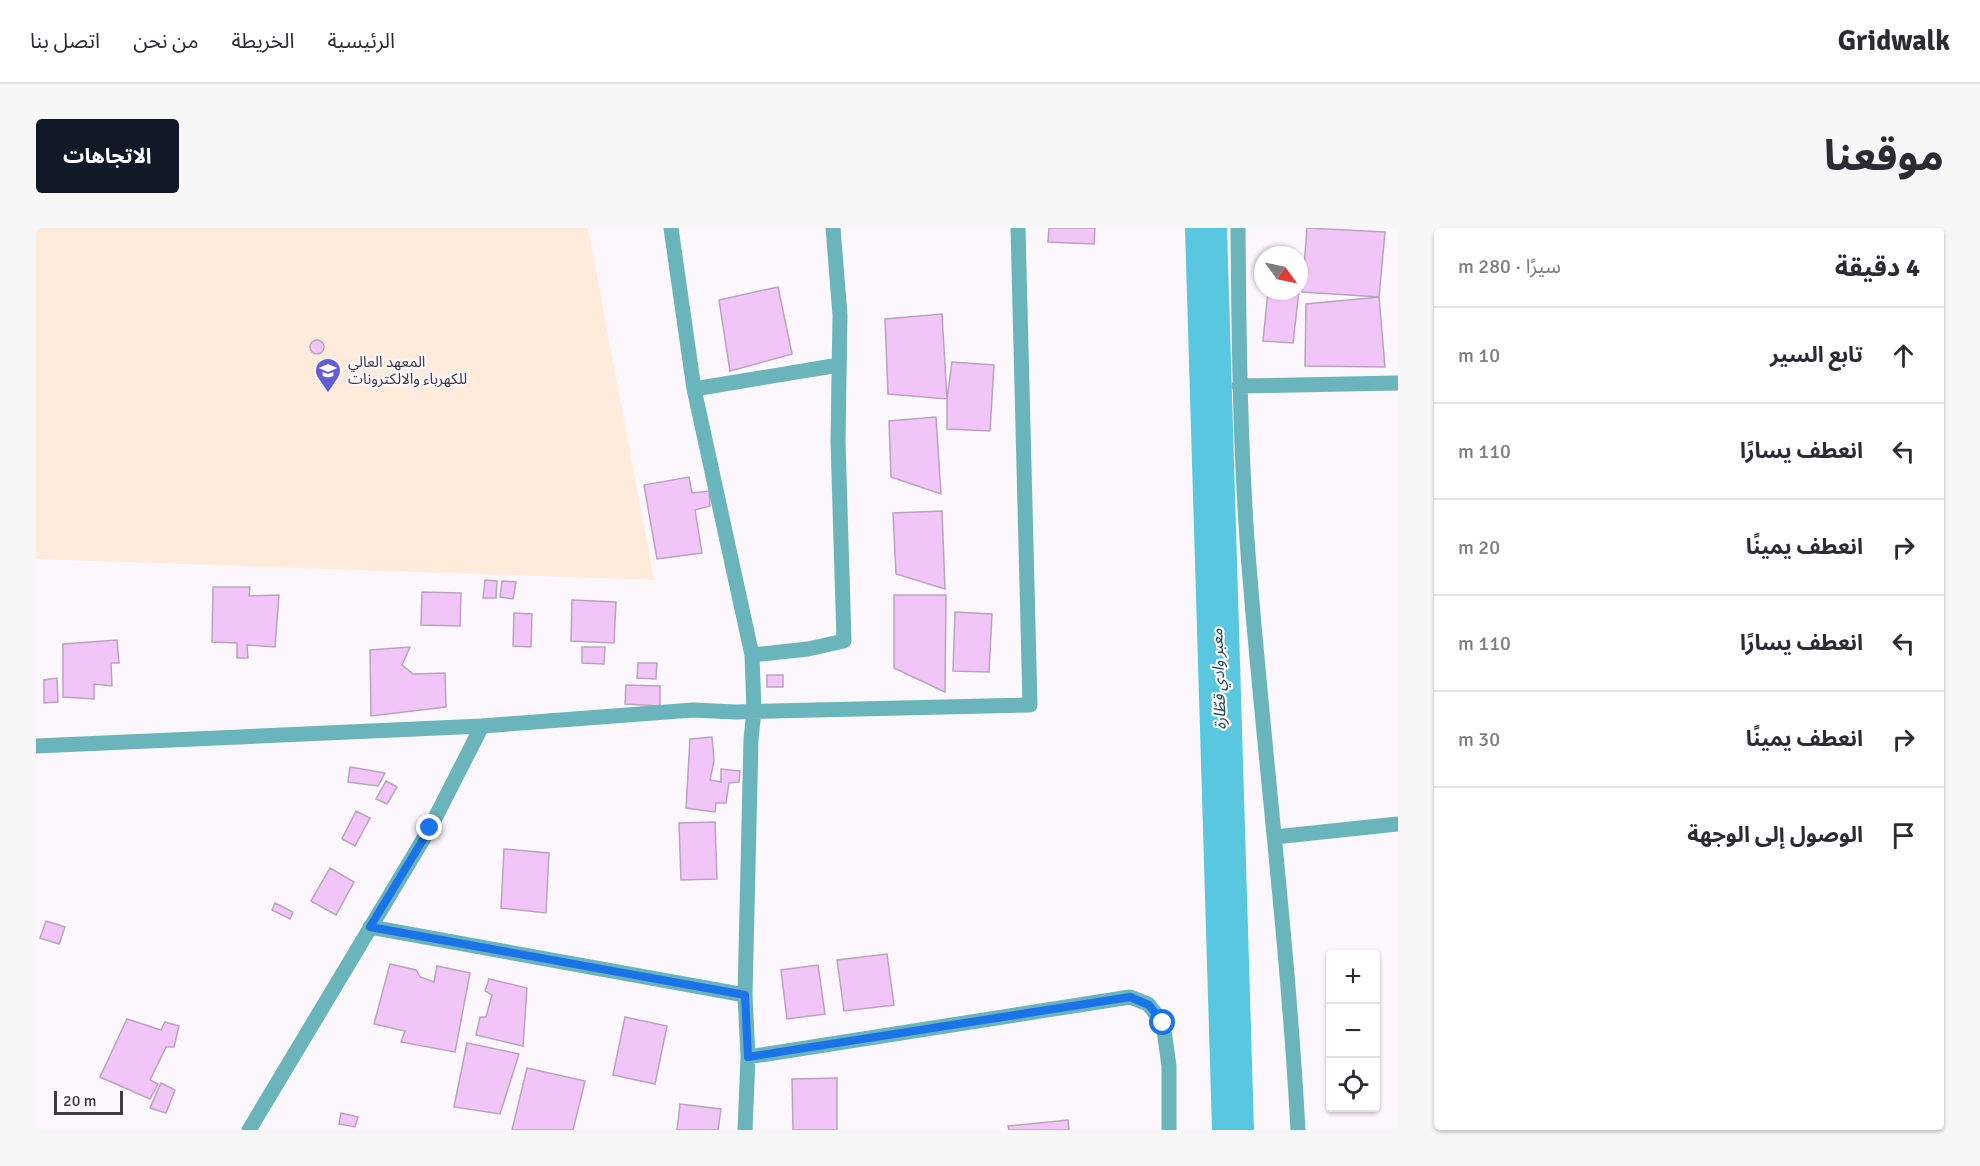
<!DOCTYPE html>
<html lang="ar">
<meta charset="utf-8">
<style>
body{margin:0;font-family:Signika,"Noto Sans Arabic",sans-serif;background:#f7f7f7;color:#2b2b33;direction:rtl}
.controls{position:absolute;right:18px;bottom:18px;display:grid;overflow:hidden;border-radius:6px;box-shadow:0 2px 4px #0004}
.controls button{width:54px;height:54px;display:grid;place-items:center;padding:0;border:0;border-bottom:2px solid #e1e1e2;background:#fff;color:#2b2b33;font:30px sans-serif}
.compass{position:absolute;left:1218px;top:18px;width:54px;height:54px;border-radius:50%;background:#fff;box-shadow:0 2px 4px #0004;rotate:123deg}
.scale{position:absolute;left:18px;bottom:15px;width:69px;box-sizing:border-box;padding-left:6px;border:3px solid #423843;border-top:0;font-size:16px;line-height:21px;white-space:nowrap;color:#423843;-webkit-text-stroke:4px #fcf7fc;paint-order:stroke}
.stop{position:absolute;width:18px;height:18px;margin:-14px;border:4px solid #1a73e8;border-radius:50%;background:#fff}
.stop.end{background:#1a73e8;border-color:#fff;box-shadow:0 2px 6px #0008}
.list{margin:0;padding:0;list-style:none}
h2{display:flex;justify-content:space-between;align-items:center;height:78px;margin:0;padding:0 24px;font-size:26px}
h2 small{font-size:20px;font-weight:400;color:#7c7c81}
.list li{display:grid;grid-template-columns:39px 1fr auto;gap:18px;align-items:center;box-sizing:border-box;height:96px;padding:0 24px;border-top:2px solid #e1e1e2}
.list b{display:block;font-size:22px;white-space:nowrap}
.list em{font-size:20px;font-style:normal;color:#7c7c81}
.icon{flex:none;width:33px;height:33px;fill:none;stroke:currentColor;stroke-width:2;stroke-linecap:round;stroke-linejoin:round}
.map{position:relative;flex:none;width:1362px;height:902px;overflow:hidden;direction:ltr;border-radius:6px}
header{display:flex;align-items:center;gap:36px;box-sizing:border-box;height:84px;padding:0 30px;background:#fff;border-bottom:2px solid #e1e1e2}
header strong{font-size:28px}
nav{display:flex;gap:33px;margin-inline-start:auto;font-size:21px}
.intro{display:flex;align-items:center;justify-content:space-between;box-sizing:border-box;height:144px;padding:0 36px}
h1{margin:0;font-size:42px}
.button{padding:15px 27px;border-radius:6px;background:#111827;color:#fff;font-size:21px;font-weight:700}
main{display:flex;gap:36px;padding:0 36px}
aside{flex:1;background:#fff;border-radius:6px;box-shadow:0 2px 4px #0004}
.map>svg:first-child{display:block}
.education{fill:#feebdb}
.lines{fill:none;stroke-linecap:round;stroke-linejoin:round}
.river{stroke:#58c7df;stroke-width:42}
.building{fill:#f2c5f8;stroke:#baa3be;stroke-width:1.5}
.street{stroke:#6ab4bb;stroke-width:15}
.route{stroke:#1a73e8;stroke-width:8}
.labels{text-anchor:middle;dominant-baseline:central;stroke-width:4.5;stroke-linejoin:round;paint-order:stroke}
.poi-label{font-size:15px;fill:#423843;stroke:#fcf7fc;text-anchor:start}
.water-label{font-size:16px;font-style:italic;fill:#184953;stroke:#fcf7fc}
</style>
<header>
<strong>Gridwalk</strong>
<nav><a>الرئيسية</a><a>الخريطة</a><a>من نحن</a><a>اتصل بنا</a></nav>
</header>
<div class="intro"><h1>موقعنا</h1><a class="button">الاتجاهات</a></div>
<main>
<aside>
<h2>4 دقيقة<small>سيرًا · 280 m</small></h2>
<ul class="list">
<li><svg class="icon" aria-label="ahead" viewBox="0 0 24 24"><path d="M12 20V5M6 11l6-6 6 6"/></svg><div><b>تابع السير</b></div><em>10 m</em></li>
<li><svg class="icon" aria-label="left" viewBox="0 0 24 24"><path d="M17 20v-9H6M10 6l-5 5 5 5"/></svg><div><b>انعطف يسارًا</b></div><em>110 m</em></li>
<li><svg class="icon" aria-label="right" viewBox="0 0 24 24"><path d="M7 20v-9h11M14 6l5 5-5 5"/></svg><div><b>انعطف يمينًا</b></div><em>20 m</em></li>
<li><svg class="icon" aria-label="left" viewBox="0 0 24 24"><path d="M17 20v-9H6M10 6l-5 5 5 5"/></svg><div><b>انعطف يسارًا</b></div><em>110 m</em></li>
<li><svg class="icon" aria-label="right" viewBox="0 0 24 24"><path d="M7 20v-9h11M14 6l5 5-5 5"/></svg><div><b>انعطف يمينًا</b></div><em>30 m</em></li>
<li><svg class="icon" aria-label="arrive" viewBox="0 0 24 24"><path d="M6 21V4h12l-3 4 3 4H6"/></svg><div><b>الوصول إلى الوجهة</b></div></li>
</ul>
</aside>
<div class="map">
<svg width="1362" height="902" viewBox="0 0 1362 902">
<rect width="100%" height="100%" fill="#fcf7fc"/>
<path class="education" d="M0 0H552L618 352 0 331Z"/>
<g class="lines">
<path class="river" d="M1170 0 1197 902"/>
</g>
<path class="building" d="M1013 0H1059L1058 16 1012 14Z
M1271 0 1349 4 1343 69 1266 64Z
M742 59 756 126 694 143 683 72Z
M1232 63H1263L1257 115 1227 113Z
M1343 69 1349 139 1269 138 1270 76Z
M906 86 911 171 852 166 849 91Z
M274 119a7 7 0 1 1 14 0a7 7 0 1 1-14 0Z
M916 134 958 137 954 203 911 201V171Z
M900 189 905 266 855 249 853 193Z
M653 249 656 265 673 263 674 278 659 282 666 325 621 331 608 257Z
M906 283 909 361 860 346 857 285Z
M449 352 461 353 460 370H447Z
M466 353 480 354 477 371 464 369Z
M177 359H214L213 368 243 367 239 419 211 417 212 430H201V415L176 414Z
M386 364 425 365 424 398 385 397Z
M858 367H910L909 464 858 440Z
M536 372 580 374 578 415 535 413Z
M919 384 956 386 953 444 917 443Z
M478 385 496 386 495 419 477 418Z
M81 412 83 435H75L76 458 58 456V471L27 469V416Z
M374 419 366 437 377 446 409 445 410 479 335 488 334 422Z
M546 419H569L568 436 546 435Z
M602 435H621L620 451 601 450Z
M731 447H747V459H731Z
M21 450 22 474 8 475V452Z
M590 457 624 458V478L589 476Z
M676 509 678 533 674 552 685 554V541L704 543 703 554 693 555 690 575H680L679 584 650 580 654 511Z
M314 539 349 545 342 558 312 554Z
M350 553 361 559 351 576 340 571Z
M320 583 334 590 319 618 306 611Z
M679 594 681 651 645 652 643 595Z
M468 621 513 625 510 685 465 680Z
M294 640 318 654 300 687 275 673Z
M239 675 257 684 254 691 236 682Z
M10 693 29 699 23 716 4 710Z
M851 726 858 777 808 783 801 732Z
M354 736 380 742 384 749 398 754 401 738 434 745 419 824 365 814 369 803 338 796Z
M782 737 789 786 751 791 745 742Z
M453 751 491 760 487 818 440 807 444 789H450L456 767 449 763Z
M589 789 631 798 619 856 577 847Z
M91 791 125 802 129 794 143 798 138 819H130L114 852 122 856 114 871 64 849Z
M431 815 483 826 464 886 418 879Z
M491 840 549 853 537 902H476Z
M801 850V902H757L756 851Z
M125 855 139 862 130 885 114 880Z
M644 876 685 881 682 902H641Z
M305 885 322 889 319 899 303 896Z
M1032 892 1033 902H973L972 898Z"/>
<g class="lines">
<path class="street" d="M635 0 658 161 716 427 718 483 715 511 709 767 712 829 709 902
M1202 0C1203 117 1204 233 1214 350 1229 534 1252 717 1262 902
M1203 158 1362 155
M658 161 803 137
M716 427 772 421 808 413 802 213 804 87 797 0
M0 518 446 498 657 482 699 484 994 477 982 0
M1239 609 1362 596
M334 699 709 767
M712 829 1094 769 1112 776 1127 795 1133 838V902
M213 902 394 600 446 498"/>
</g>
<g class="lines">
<path class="route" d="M394 600 334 699 709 767 712 829 1094 769 1113 777 1127 795"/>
</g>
<defs>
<symbol id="university-pin" viewBox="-11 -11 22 30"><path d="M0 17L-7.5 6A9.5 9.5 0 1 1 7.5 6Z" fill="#645cd5" stroke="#fcf7fc"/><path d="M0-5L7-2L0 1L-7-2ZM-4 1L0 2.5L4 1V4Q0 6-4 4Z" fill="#fff"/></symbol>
</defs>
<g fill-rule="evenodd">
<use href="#university-pin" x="277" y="128" width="30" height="40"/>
</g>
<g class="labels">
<g class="poi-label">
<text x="312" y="134">المعهد العالي<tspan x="312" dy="17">للكهرباء والالكترونات</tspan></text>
</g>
<g class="water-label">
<text transform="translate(1183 451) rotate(-92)">معبر وادي قطّارة</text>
</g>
</g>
</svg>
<div class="controls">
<button>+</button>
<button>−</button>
<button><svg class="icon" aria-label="locate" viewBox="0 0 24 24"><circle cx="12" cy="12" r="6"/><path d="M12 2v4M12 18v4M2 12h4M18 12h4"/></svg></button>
</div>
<svg class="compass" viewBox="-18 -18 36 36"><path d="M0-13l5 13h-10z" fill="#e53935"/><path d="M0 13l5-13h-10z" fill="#7c7c81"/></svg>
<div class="scale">20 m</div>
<div class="stop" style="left:1127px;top:795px"></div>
<div class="stop end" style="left:394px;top:600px"></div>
</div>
</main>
